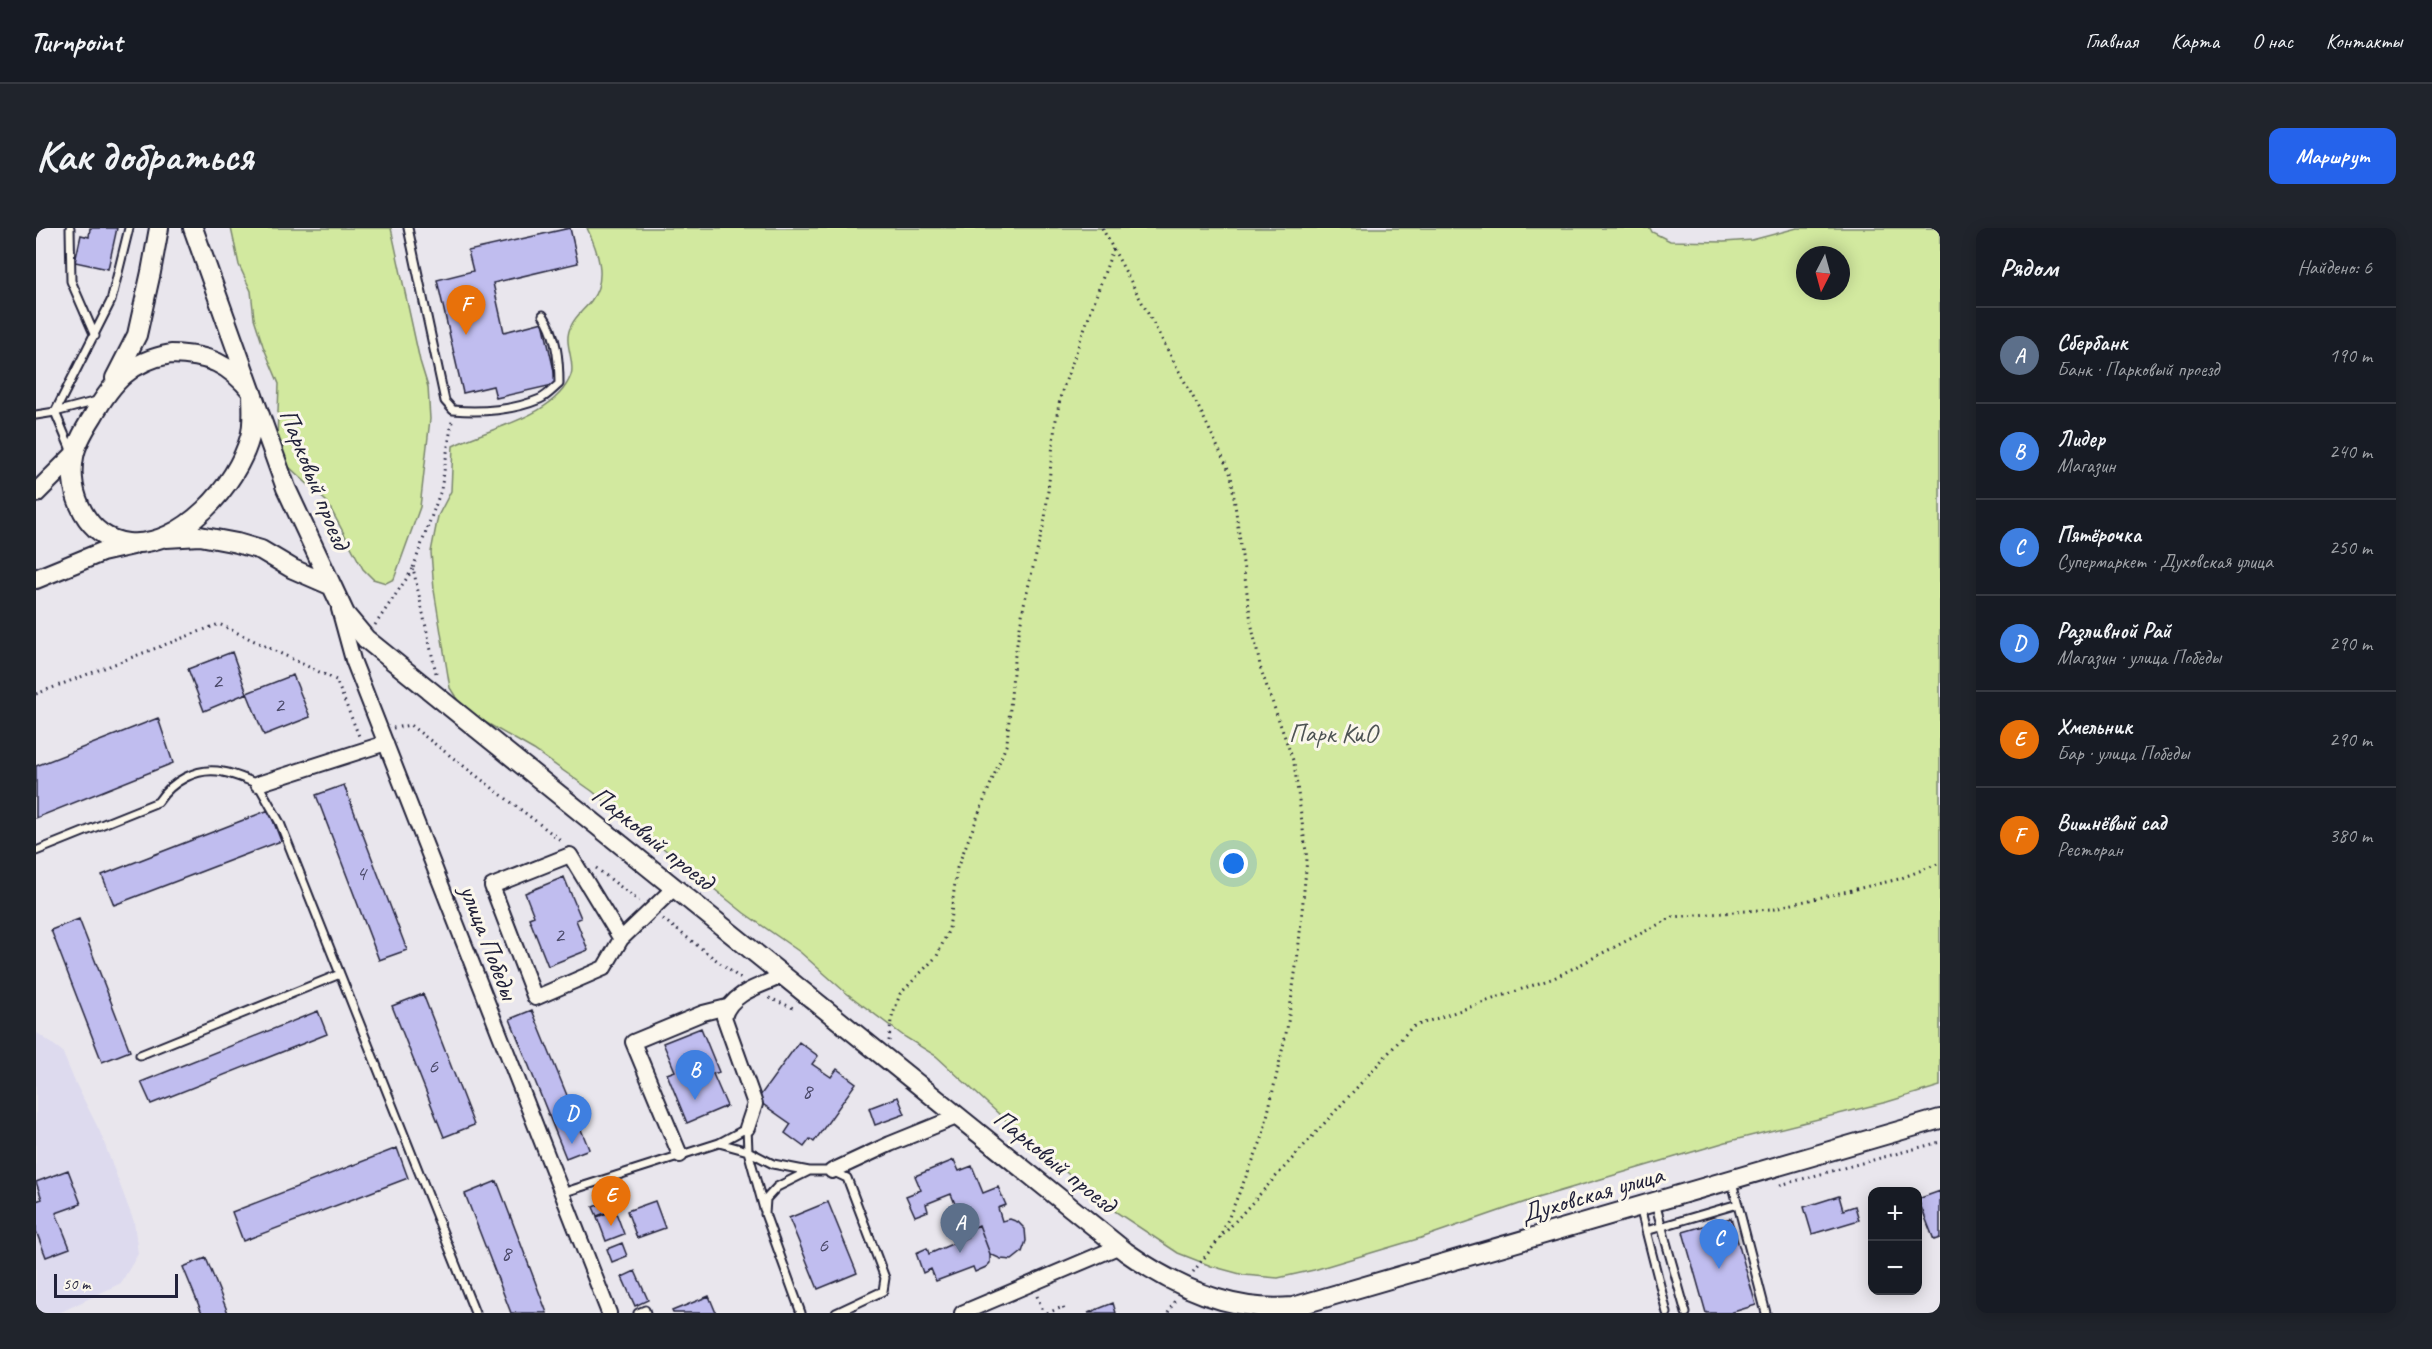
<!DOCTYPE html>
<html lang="ru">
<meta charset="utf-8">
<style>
body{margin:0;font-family:Caveat,sans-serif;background:#20242c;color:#f1f3f6}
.controls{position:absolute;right:18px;bottom:18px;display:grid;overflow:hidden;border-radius:12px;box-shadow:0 3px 15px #0003}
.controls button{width:54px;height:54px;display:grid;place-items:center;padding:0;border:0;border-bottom:2px solid #363941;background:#171b24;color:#f1f3f6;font:30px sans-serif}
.compass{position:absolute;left:1760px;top:18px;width:54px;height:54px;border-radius:50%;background:#171b24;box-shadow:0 3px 15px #0003;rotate:186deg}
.scale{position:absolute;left:18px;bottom:15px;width:124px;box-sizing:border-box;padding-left:6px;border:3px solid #22223b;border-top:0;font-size:16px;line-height:21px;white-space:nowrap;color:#22223b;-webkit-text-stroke:4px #fbf7ec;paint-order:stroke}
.you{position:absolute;left:1198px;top:636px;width:21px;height:21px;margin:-15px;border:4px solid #fff;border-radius:50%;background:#1a73e8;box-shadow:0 0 0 9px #1a73e833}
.badge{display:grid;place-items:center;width:39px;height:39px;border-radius:50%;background:#2563eb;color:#fff;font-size:20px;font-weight:700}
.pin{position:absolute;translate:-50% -50px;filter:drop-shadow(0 2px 3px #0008)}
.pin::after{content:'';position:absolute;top:32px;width:21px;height:18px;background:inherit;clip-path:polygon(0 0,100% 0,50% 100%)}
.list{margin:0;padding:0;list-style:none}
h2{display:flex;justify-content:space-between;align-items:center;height:78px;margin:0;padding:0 24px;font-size:26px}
h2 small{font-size:20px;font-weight:400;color:#9ea1a6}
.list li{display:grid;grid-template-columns:39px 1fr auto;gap:18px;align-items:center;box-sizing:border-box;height:96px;padding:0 24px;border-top:2px solid #363941}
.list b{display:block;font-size:22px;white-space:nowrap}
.list p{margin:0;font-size:20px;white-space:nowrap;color:#9ea1a6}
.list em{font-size:20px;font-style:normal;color:#9ea1a6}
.map{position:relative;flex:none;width:1904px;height:1085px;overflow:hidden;border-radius:12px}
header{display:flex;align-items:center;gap:36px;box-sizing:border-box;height:84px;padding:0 30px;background:#171b24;border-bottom:2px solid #363941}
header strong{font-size:28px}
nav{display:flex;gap:33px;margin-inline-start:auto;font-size:21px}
.intro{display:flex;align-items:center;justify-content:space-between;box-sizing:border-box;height:144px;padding:0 36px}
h1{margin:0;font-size:42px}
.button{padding:15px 27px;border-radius:12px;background:#2563eb;color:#fff;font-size:21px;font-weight:700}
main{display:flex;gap:36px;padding:0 36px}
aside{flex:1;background:#171b24;border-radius:12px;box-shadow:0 3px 15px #0003}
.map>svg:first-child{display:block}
.built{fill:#dddaee}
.green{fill:#d2e99f;stroke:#7a866d;stroke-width:1.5;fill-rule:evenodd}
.building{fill:#c0bdef;stroke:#22223b;stroke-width:1.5}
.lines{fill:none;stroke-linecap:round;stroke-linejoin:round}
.lane-casing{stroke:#22223b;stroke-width:11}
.street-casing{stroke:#22223b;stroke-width:18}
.secondary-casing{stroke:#22223b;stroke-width:22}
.path{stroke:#22223b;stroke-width:3;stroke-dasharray:1.5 4.5;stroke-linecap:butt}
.lane{stroke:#fbf7ec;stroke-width:7}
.street{stroke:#fbf7ec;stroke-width:14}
.secondary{stroke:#fbf7ec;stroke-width:18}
.labels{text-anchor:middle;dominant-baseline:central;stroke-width:6;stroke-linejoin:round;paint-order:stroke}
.number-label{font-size:22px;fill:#4a4968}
.street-label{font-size:26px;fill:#22223b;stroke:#fbf7ec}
.park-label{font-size:26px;fill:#4e5454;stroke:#fbf7ec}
</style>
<header>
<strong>Turnpoint</strong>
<nav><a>Главная</a><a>Карта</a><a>О нас</a><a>Контакты</a></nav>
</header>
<div class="intro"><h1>Как добраться</h1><a class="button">Маршрут</a></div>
<main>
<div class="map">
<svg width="1904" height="1085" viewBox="0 0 1904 1085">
<rect width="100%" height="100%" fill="#e9e6ed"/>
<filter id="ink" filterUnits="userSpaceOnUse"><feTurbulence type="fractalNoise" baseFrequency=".0167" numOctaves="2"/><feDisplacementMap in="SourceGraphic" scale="12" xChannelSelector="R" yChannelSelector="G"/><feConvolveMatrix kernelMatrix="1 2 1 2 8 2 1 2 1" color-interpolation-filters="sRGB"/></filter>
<g filter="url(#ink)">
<path class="built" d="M0 804 26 823 39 854 64 904 98 994 102 1026 85 1055 23 1085H0Z"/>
<path class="green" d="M195 0H355L384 133 392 159 394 191 384 279 358 351 350 355 337 351 327 341 291 274 252 238 241 212 243 156 227 118 218 90 215 63 203 37Z
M551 0H1614L1616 4 1634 13 1688 14 1716 12 1761 0H1904V858L1851 874 1690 914 1501 970 1385 1010 1278 1042 1242 1050 1208 1047 1175 1038 1142 1025 1065 974 977 899 900 828 869 809 809 764 764 724 708 685 556 563 498 522 428 482 414 460 398 362 395 324 402 288 415 263 417 218C452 200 520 189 535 147 540 133 526 115 535 98 540 87 548 82 555 73 572 51 562 23 551 0ZM1769 27H1805V63H1769Z"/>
<path class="building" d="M54 0H81L72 41 39 34 45 7 53 9Z
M534 0 542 35 457 55 468 104 507 94 521 156 460 170 457 158 427 165 401 52 437 43 432 23Z
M196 424 211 465 168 483 152 441Z
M257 447 274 489 228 507 211 465Z
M122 490 137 535 0 590V538Z
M308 557 371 722 343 732 280 567Z
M233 582 245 613 78 677 66 647Z
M528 649 545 690 540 692 552 722 512 738 493 690 498 688 489 665Z
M43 691 94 823 66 834 15 702Z
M387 766 438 897 408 909 356 778Z
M496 782 553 921 530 930 474 791Z
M282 783 291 806 115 876 105 854Z
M665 800 683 844 677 846 691 878 651 895 631 846 639 843 627 815Z
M763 814 782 828 776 836 795 849 801 841 820 855 778 914 774 911 768 919 749 905 755 896 721 872Z
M862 869 869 886 839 897 833 880Z
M361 920 372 950 207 1013 196 984Z
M918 932 923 943 936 938 947 965 962 959 970 977 962 980 966 993 974 991 982 994 989 1001 990 1013 986 1024 976 1032 965 1031 954 1026 943 997 930 1003 915 966 890 976 892 983 879 988 870 968 885 962 879 948Z
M32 942 45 976 20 985 34 1020 10 1029 0 1003V973L6 971 0 954Z
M461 953 511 1085H475L429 966Z
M1904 963V1010L1898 1012 1882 971Z
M1803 968 1807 982 1819 978 1823 992 1776 1006 1768 979Z
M574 972 577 982 561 988 557 979Z
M619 973 629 1000 601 1010 591 983Z
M792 974 821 1045 782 1061 753 990Z
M579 982 588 1006 570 1013 561 989Z
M1695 990 1720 1077 1694 1085H1670L1647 1004Z
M943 997 954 1026V1035L950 1039 939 1044 937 1039 900 1053 895 1041 887 1045 880 1025 891 1020 893 1026 932 1009 930 1003Z
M586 1015 591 1028 576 1034 571 1021Z
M170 1030 192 1085H166L147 1039Z
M599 1043 612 1072 599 1078 586 1049Z
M673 1068 680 1085H637L636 1083Z
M1077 1075 1080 1085H1052Z"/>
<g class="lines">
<defs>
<path id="lane" d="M34 0 35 53 59 108
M372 0 409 173 417 182C445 185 478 182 504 171 511 168 517 161 523 156 523 133 521 106 507 87
M0 187 19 184 75 73 93 0
M35 222 19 184 61 173
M0 623 122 574C135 554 161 538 187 544 199 546 211 552 222 556L244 595 439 1085
M104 827 304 746
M683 915 712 923 737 936 773 943
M1696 954 1730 1085
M526 965 683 915 711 900 712 923 728 981
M1619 975 1650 1085
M1604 979 1631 1085
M1610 1003 1702 976
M602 1085 609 1082 610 1085
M765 1085 729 986 730 971 741 959 773 943H796L811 950 849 1050 847 1063 800 1085"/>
<path id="street" d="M303 381 317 432 573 1085
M222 556 350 515
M585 711 568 740 499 770 456 658 534 627 585 711 638 660
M711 900 719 876 688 789C695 764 727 757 749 747
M644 927 597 814 667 785 691 779
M796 943 854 916 923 888
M926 1085 1084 1018"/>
<path id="secondary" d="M157 0 250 260 309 386 330 411 1090 1024C1139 1059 1195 1085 1257 1079L1904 891
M135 126C173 127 192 135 216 164 216 178 218 195 214 209 201 257 146 320 92 315 51 311 31 265 38 229 40 215 50 199 57 188 77 153 95 133 135 126Z
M79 150 101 107 115 44 123 0
M0 265 37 228
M130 310 164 308 201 315 225 322 257 341 296 358
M0 351 66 324 97 317"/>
</defs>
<use href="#lane" class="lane-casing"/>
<use href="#street" class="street-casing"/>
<use href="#secondary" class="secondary-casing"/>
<path class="path" d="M1066 0 1165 184 1195 247 1215 394 1225 442 1258 535 1271 631 1262 725 1251 801 1226 911 1184 1010
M339 397 377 341
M400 445 377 340 405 262 416 193
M0 466 183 396 300 452 323 508
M357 500 374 497 527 614
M560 640 603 673
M627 691 705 751
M733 770 760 781
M853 813 855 792 864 766 901 728 913 701 921 640 971 515 978 433 988 376 1009 291 1019 197 1025 166 1077 21
M1744 957 1904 914
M1157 1044 1184 1010 1376 799 1518 750 1637 689 1735 681 1863 651 1904 635
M1001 1068 1008 1085
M1011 1085 1027 1079 1029 1085
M1132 1085 1139 1072"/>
<use href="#lane" class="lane"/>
<use href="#street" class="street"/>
<use href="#secondary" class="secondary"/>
</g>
</g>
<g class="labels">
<g class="number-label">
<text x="181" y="453">2</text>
<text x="243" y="477">2</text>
<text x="325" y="645">4</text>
<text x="523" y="707">2</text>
<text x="397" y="838">6</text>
<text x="771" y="863">8</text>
<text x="787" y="1017">6</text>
<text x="470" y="1025">8</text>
</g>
<g class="street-label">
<text transform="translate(279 251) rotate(68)">Парковый проезд</text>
<text transform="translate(617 610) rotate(39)">Парковый проезд</text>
<text transform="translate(453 714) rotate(69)">улица Победы</text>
<text transform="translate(1019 933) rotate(39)">Парковый проезд</text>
<text transform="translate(1556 966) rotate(-16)">Духовская улица</text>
</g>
<g class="park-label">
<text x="1297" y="505">Парк КиО</text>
</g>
</g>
</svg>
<div class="controls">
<button>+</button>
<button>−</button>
</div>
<svg class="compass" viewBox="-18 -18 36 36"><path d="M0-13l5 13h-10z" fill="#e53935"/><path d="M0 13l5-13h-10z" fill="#9ea1a6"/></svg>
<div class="scale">50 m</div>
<div class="you"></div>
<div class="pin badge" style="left:924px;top:1025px;background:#5c6f8a">A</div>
<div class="pin badge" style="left:659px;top:872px;background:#3f7fe0">B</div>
<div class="pin badge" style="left:1683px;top:1041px;background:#3f7fe0">C</div>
<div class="pin badge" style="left:536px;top:916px;background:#3f7fe0">D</div>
<div class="pin badge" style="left:575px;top:998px;background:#e8710a">E</div>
<div class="pin badge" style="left:430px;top:107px;background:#e8710a">F</div>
</div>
<aside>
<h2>Рядом<small>Найдено: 6</small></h2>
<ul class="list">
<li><span class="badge" style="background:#5c6f8a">A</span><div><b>Сбербанк</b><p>Банк · Парковый проезд</p></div><em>190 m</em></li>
<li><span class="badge" style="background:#3f7fe0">B</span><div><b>Лидер</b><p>Магазин</p></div><em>240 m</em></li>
<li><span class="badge" style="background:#3f7fe0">C</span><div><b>Пятёрочка</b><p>Супермаркет · Духовская улица</p></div><em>250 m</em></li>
<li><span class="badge" style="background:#3f7fe0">D</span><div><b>Разливной Рай</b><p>Магазин · улица Победы</p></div><em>290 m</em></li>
<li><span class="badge" style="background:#e8710a">E</span><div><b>Хмельник</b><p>Бар · улица Победы</p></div><em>290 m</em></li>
<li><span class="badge" style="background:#e8710a">F</span><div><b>Вишнёвый сад</b><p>Ресторан</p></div><em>380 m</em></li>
</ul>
</aside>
</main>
